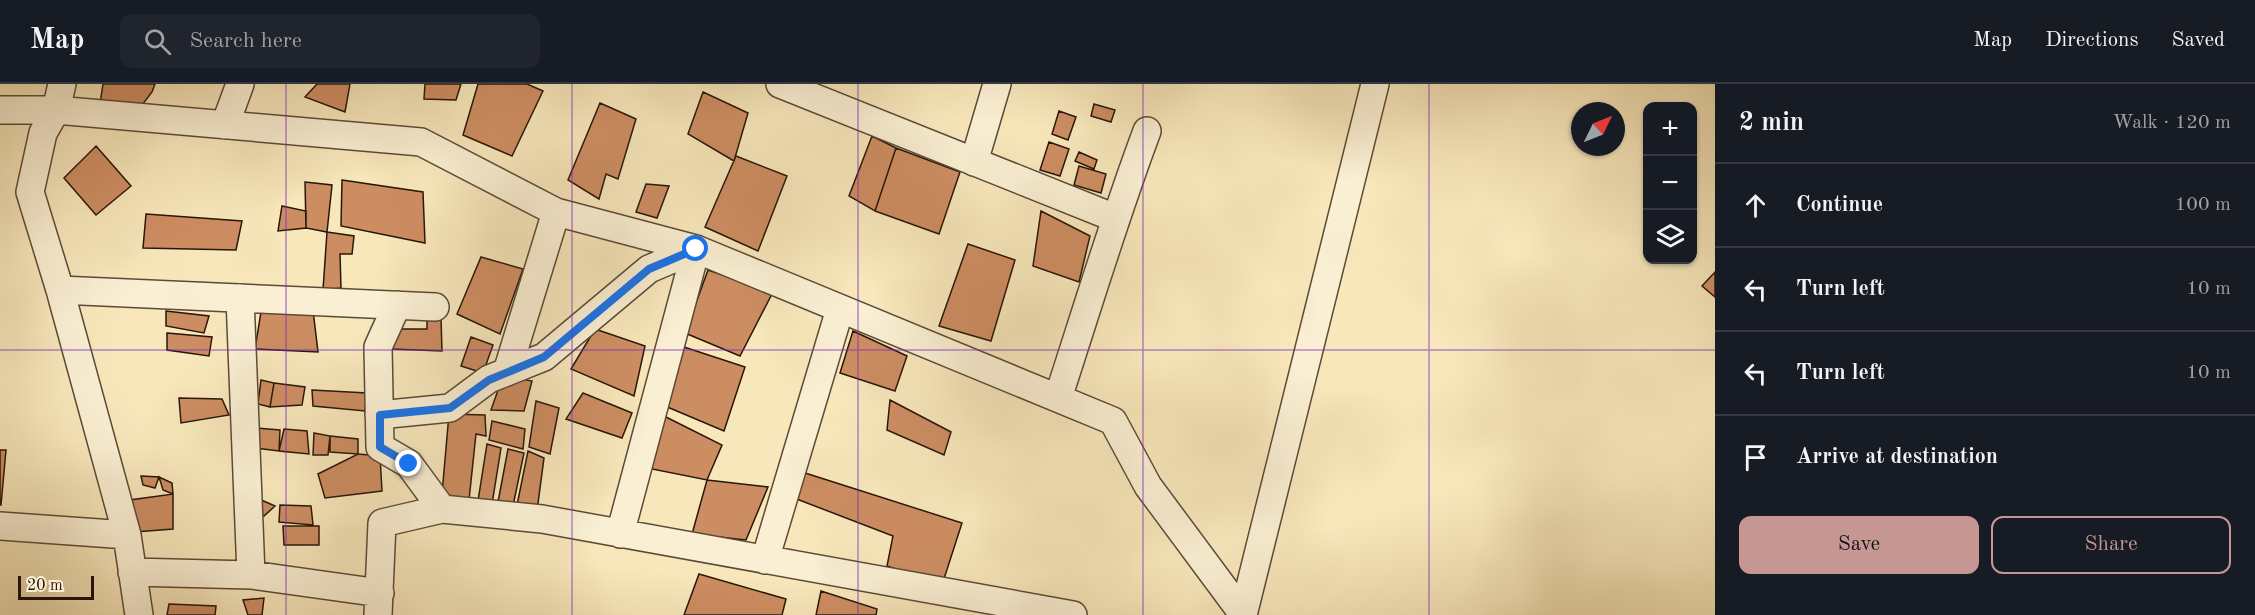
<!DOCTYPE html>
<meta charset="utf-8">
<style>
body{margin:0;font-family:"Old Standard TT",serif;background:#20242c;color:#f1f3f6}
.controls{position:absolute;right:18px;top:18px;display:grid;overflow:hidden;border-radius:12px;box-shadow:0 2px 4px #0004}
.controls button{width:54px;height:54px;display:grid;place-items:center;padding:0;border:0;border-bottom:2px solid #363941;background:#171b24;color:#f1f3f6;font:30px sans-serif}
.compass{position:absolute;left:1571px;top:18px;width:54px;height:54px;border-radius:50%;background:#171b24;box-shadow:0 2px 4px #0004;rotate:47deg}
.scale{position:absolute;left:18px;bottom:15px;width:76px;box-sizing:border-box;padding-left:6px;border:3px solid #291609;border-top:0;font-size:16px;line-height:21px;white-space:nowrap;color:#291609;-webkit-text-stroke:4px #faefd3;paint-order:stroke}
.stop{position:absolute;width:18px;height:18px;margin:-14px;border:4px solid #1a73e8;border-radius:50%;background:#fff}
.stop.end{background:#1a73e8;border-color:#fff;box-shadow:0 2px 6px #0008}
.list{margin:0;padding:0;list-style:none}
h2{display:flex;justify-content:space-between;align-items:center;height:78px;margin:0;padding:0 24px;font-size:26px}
h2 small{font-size:20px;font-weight:400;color:#9ea1a6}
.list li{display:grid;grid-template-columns:39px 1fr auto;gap:18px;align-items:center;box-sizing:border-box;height:84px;padding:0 24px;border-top:2px solid #363941}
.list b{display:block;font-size:22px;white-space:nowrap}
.list em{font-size:20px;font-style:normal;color:#9ea1a6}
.actions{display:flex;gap:12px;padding:18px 24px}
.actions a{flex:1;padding:14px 0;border:2px solid #c59692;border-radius:12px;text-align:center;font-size:21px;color:#c59692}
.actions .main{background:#c59692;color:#111}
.icon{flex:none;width:33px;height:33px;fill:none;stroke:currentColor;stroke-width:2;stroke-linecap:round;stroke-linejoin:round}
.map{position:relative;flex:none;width:1715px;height:531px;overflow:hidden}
header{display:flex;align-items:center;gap:36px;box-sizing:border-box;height:84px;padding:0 30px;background:#171b24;border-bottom:2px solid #363941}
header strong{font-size:28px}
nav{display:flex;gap:33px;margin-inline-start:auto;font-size:21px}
.search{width:420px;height:54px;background:#20242c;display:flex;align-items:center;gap:15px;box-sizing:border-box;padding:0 21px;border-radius:12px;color:#9ea1a6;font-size:22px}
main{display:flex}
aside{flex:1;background:#171b24}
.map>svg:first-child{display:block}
.building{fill:#cd8d62;stroke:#291609;stroke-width:1.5}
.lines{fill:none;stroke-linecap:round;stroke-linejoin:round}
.minor-casing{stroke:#5c4a36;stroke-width:30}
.minor{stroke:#faefd3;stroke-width:27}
.route{stroke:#1a73e8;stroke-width:8}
.grid{fill:none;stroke:#7b2cbf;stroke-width:1.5;stroke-opacity:0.55}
</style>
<header>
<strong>Map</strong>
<div class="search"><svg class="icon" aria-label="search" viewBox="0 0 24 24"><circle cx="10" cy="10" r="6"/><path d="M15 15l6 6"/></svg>Search here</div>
<nav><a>Map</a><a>Directions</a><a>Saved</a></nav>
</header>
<main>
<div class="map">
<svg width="1715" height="531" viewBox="0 0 1715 531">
<rect width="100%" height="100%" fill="#f7e7bb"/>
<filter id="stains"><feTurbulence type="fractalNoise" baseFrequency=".00333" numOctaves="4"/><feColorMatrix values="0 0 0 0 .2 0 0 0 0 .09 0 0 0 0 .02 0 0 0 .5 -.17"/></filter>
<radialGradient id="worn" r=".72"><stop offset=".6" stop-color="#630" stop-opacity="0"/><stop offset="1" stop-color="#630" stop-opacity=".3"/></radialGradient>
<path class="building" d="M103 0H155L152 8 133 33 100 20Z
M317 0H350L345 28 305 13Z
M425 0H461L456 16 424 15Z
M478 0H527L543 7 512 72 463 51Z
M703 8 748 29 734 77 688 50Z
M600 19 636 35 618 95 606 90 599 115 568 96Z
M1094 20 1115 26 1111 38 1091 32Z
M1059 27 1076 33 1068 56 1052 50Z
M872 52 896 64 875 127 849 112Z
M1049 58 1069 65 1060 92 1040 86Z
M96 62 131 102 96 131 64 94Z
M896 64 960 88 939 150 875 127Z
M1079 68 1097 76 1094 85 1075 77Z
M736 72 787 92 758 167 705 143Z
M1079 82 1106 90 1101 109 1074 101Z
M342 96 423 108 425 159 341 142Z
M305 98 332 101 327 148 306 144Z
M646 100 669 102 657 134 636 128Z
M282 122 306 127V144L278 147Z
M1041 127 1090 152 1079 198 1033 182Z
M146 130 242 137 236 166 143 164Z
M327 148 354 152 352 170H340L341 204 323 206Z
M968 160 1015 176 991 257 939 242Z
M481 173 523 185 500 250 457 230Z
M708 186 773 208 740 272 685 249Z
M1715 188V213L1702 202Z
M313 226 318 268 255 265 261 228Z
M166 227 209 232 204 249 166 242Z
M427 232 441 234 442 267 391 265 389 245H427Z
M595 245 645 262 634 312 571 285Z
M853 247 907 272 895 307 840 289Z
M167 249 212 253 209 272 167 266Z
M471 253 493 261 483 289 461 282Z
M684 263 745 283 724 347 665 322Z
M503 292 532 297 524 327 491 326Z
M261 296 274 299 270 323 258 320Z
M274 299 305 303 302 321 270 323Z
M312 306 367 309 365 327 313 322Z
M583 309 632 329 622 354 566 335Z
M179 314 222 315 229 331 181 339Z
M890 316 951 348 944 371 887 346Z
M536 317 559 324 550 370 529 363Z
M449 330 485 331 486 352 476 350 469 416 442 410Z
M660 330 722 361 707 396 647 384Z
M492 337 525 345 523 365 489 356Z
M256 344 280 346 279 367 255 364Z
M284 345 307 347 309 370 279 367Z
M314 349 330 352 328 371H313Z
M330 352 358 355V370L330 368Z
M487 360 501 364 492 420 478 417Z
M508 365 524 369 513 422 498 418Z
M0 366H6L1 421H0Z
M528 367 544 374 537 427 517 421Z
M358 370 380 372 382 407 325 414 318 390Z
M802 388 962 439 942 501 887 482 893 452 794 414Z
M141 392 159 393 155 404 143 401Z
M159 393 172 399 173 410 163 406Z
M707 396 768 403 746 456 692 450Z
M173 410V445L135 448 130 416Z
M259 415 275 422 264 432 256 426Z
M280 421 311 422 313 441 279 438Z
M283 442H319V461H284Z
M699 490 786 515 782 531H684Z
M821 507 877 525 876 531H816Z
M264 514 262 531H248L243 516Z
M169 520 216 522 215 531H167Z"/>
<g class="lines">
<defs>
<path id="minor" d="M780 0 1115 134
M0 26H56L421 58 556 128 696 165 1113 337 1148 402 1243 530
M225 41 240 0
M974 78 997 0
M60 206 30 108 43 49 56 26 62 0
M397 221 378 263 380 363 409 380 442 425
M507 288 556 128
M1058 314C1087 225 1114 135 1147 47
M379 331 450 324 489 295 544 273 649 185 696 165 620 450
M0 442 127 451 139 531
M127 451 60 206 435 223
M765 476 840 225
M132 488 251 491 240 214
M251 491 380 509
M378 531 382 439 442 425 542 435 1073 531
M1243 531 1375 0"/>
</defs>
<use href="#minor" class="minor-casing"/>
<use href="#minor" class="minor"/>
</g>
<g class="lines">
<path class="route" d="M409 380 380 363V331L450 324 489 296 544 273 649 185 696 165"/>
</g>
<path class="grid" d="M286 0V531M572 0V531M858 0V531M1143 0V531M1429 0V531M0 266H1715"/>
<rect width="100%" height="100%" filter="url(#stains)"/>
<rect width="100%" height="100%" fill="url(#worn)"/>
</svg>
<div class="controls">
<button>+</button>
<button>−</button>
<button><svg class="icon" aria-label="layers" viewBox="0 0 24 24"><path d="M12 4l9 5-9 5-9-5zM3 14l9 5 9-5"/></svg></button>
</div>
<svg class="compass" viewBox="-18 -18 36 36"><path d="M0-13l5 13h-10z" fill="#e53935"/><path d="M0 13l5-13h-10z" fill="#9ea1a6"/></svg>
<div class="scale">20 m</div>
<div class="stop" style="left:696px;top:165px"></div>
<div class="stop end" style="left:409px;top:380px"></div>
</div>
<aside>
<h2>2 min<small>Walk · 120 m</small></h2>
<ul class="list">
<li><svg class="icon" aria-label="ahead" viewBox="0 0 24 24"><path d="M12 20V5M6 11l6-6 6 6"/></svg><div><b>Continue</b></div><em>100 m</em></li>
<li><svg class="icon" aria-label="left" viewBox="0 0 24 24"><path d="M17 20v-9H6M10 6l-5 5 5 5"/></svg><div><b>Turn left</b></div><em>10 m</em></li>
<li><svg class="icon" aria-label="left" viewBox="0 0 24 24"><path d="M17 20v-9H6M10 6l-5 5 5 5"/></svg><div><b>Turn left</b></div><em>10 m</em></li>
<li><svg class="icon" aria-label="arrive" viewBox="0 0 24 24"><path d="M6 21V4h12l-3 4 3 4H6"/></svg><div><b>Arrive at destination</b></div></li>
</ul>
<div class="actions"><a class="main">Save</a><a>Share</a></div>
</aside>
</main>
